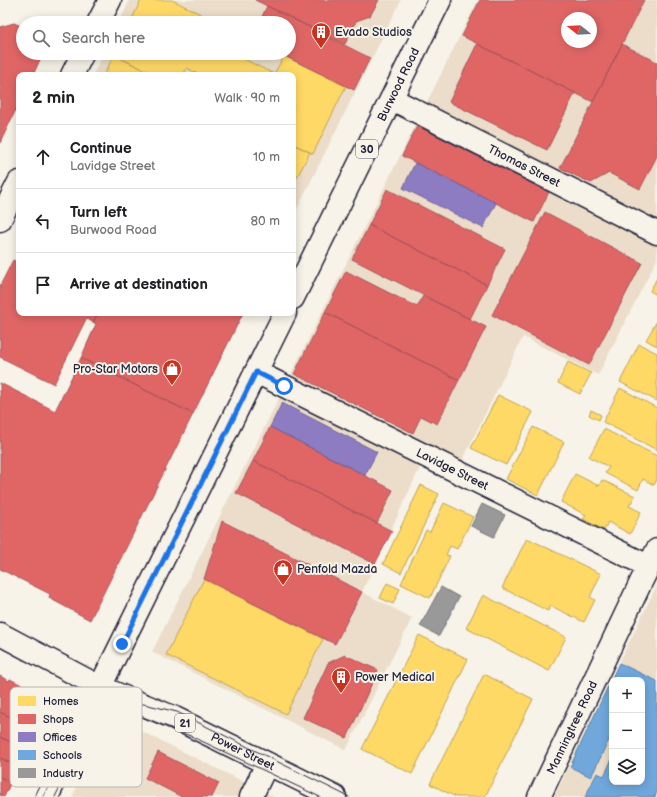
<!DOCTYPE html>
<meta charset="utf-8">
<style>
body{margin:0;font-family:"Balsamiq Sans",sans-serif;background:#f6f6f6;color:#202124}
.controls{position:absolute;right:12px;bottom:12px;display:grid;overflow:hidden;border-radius:8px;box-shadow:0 2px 10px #0003}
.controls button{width:36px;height:36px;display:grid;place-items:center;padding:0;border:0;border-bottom:1px solid #e0e0e0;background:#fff;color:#202124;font:20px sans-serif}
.compass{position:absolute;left:561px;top:12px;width:36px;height:36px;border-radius:50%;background:#fff;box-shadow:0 2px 10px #0003;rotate:288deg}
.stop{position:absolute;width:12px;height:12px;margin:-9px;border:3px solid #1a73e8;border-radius:50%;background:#fff}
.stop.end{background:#1a73e8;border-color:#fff;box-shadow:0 1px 4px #0008}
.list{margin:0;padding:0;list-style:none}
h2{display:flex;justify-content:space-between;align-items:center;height:52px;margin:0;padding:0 16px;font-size:17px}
h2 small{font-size:13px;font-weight:400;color:#757577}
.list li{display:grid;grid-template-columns:26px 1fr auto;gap:12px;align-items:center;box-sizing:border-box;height:64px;padding:0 16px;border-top:1px solid #e0e0e0}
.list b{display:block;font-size:15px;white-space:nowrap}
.list p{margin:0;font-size:13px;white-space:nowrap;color:#757577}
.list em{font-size:13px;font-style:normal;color:#757577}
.icon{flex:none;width:22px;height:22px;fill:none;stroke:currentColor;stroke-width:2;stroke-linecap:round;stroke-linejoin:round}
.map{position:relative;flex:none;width:657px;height:797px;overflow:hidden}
.search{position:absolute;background:#fff;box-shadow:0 2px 10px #0003;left:16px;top:16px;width:280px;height:44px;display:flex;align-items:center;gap:10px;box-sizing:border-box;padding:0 14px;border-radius:22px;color:#757577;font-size:15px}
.panel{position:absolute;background:#fff;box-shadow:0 2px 10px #0003;left:16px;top:72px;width:280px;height:244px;border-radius:8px}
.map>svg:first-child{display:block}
.built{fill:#ebddc9;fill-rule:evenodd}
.homes{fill:#ffd966;stroke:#bda259}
.shops{fill:#e06666;stroke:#a75259;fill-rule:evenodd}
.offices{fill:#8e7cc3;stroke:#6e619a}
.schools{fill:#6fa8dc;stroke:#5880ac}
.industry{fill:#999;stroke:#75757d}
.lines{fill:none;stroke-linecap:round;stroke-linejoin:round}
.minor-casing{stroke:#22223b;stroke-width:25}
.tertiary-casing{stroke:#22223b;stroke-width:25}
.primary-casing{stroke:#22223b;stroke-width:25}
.minor{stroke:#f7f3e8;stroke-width:22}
.tertiary{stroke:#f7f3e8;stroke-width:22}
.primary{stroke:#f7f3e8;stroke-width:22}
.tram{stroke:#22223b;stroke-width:1}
.route{stroke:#1a73e8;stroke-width:5}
.labels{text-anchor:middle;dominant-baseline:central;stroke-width:4;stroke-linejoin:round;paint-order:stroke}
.shield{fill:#f7f3e8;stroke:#62616f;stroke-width:1}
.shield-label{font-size:11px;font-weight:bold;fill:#22223b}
.poi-label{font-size:12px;fill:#22223b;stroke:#f7f3e8;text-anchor:start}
.street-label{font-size:12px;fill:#22223b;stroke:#f7f3e8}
.key{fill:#f7f3e8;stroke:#b7b4b4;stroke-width:1}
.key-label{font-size:11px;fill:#22223b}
</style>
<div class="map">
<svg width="657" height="797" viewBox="0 0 657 797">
<rect width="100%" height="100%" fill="#f7f3e8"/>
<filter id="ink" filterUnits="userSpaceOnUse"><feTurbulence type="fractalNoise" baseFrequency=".025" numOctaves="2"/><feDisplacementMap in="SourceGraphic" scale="8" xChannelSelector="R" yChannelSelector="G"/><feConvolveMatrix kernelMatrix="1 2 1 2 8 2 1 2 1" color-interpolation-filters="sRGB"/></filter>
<g filter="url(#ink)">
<path class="built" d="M130 0H401L293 217V75H93L104 53H289V23H119Z
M478 0H657V259L598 375 523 337 462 461 430 446 362 592 412 618 346 750 152 652ZM567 18H591V42H567Z
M657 585V797H554L619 663ZM612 680H642V782H612Z
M135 728 274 797H72L96 748Z"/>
<path class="homes" d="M141 0H172L215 21 214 23H130Z
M115 53H232L274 74 284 56 346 86 313 154 293 144V75H200L187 68 183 75H155L114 55Z
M114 55 155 75H104Z
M293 144 310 152 293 185Z
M657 278V295L650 291Z
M657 321V346L646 340Z
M639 344 657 353V401L620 382Z
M568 362 591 373 580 394 558 383Z
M620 388 657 408V450L603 422Z
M498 395 533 412 506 465 471 448Z
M591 410 601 415 599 420 589 415Z
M533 427 564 442 538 495 506 479Z
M604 429 657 456V480L654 485 643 479 638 490 605 473 609 467 589 457Z
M575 474 599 486 602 480 635 496 629 506 641 512 630 534 608 522 604 530 583 519 586 515 561 502Z
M421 485 439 494 401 573 383 564Z
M444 503 473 517 457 549 450 546 446 555 450 556 430 598 401 584 426 530 430 532Z
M527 538 601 574 590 597 595 600 584 622 551 606 548 611 502 588Z
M204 579 323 639 286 714 166 655Z
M387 583 400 589 393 604 380 598Z
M483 595 566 637 549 671 466 628Z
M419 635 468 659 412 774 362 749Z
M484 674 533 699 485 797H456L430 784Z"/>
<path class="shops" d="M255 0H379L370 16 356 21 345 44Z
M480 0H644L593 102 462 36ZM567 18H591V42H567Z
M267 6 370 58 354 90 279 53H289V23H259Z
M14 23 23 27V53H43L33 75H19V103L0 143V27Z
M477 44 575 93 547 150 449 102Z
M622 44 657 62V156L640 189 609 173 591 183 560 168Z
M417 126 549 192 534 222 402 156Z
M387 189 505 249 487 285 369 225Z
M545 212 642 263 589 365 492 315Z
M369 225 487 285 470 319 352 259Z
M13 260 19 263V313H98L93 322 86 319 54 384 0 357V286Z
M346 271 417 307 423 296 486 327 459 380 325 312Z
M325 312 459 380 437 424 421 416 413 433 294 374Z
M98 313H243L193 414 81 358 96 324 93 322Z
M81 358 193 414 90 620 49 598 50 594 0 569V383L55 411Z
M270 427 393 490 377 523 253 461Z
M253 461 392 531 375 564 236 493Z
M222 521 362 592 335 644 204 579Z
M345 655 378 670 347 738 303 718 328 663Z
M0 676 9 681 10 679 51 700 37 730 0 712Z
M0 712 37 730 27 750 0 737Z
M0 737 27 750 19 767 0 758Z
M158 752 219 783 212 797H182L145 778Z
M0 758 19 767 11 782 0 777Z
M0 777 11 782 4 797 0 795Z"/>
<path class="offices" d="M415 163 496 203 483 228 403 188Z
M282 403 377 452 365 475 270 427Z"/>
<path class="schools" d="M619 663 657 681V792L655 796 656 797H585L597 773 604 776 612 759V782H642V680H612V734L591 777 570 767Z"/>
<path class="industry" d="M482 504 505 515 494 537 471 526Z
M441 587 459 597 439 636 420 626Z"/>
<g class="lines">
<defs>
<g id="minor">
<path id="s1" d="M392 99 657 233"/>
<path id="s2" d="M256 372 648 566"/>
<path d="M251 797 267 764"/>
<path id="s3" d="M539 797 641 582 657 550"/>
</g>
<path id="tertiary" d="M98 23 110 0
M72 75 83 53
M0 220 19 182"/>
<g id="primary">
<path id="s4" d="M293 298 440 0"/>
<path id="s5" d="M0 634 100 687 175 718 335 797"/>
<path d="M47 797 100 687 285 313"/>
</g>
</defs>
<use href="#minor" class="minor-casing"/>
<use href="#tertiary" class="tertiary-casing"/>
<use href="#primary" class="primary-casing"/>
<use href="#minor" class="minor"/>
<use href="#tertiary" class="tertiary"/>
<use href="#primary" class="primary"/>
<path class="tram" d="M43 797 72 738 84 724 100 711 121 704H144L177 712 349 797
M55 797 75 755 93 734 106 723 124 717H143L193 737 320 797"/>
</g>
</g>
<g class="lines" filter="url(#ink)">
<path class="route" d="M122 644 256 372 284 386"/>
</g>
<defs>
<symbol id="building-pin" viewBox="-11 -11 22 30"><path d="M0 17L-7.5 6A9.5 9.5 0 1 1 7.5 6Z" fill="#c8321e" stroke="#f7f3e8"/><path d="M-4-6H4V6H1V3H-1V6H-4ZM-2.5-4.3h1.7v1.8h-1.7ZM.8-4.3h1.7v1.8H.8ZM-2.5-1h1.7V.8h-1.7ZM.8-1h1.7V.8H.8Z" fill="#fff"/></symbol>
<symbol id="shop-pin" viewBox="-11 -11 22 30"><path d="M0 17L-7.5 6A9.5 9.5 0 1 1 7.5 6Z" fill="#c8321e" stroke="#f7f3e8"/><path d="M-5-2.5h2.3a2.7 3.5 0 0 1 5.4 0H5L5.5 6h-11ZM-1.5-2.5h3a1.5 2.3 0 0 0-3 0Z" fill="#fff"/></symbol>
</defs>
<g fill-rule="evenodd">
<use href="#building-pin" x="310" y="21" width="22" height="30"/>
<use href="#shop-pin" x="161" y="358" width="22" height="30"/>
<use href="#shop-pin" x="272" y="558" width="22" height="30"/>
<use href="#building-pin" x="330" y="666" width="22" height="30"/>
</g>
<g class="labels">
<g class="shield">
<rect x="356" y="140" width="22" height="18" rx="3"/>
<rect x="175" y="714" width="20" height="18" rx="3"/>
</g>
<g class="shield-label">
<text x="367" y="149">30</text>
<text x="185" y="723">21</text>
</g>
<g class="poi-label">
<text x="335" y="32">Evado Studios</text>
<text x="158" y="369" text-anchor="end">Pro-Star Motors</text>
<text x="297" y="569">Penfold Mazda</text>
<text x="355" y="677">Power Medical</text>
</g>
<g class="street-label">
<text stroke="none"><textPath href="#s4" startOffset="238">Burwood Road</textPath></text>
<text stroke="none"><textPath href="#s1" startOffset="148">Thomas Street</textPath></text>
<text stroke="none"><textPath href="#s2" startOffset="219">Lavidge Street</textPath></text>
<text stroke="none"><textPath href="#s3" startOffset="77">Manningtree Road</textPath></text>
<text stroke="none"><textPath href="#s5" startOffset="270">Power Street</textPath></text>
</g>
</g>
<rect x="10" y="687" width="132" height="100" rx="6" class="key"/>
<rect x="18" y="696" width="18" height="10" fill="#ffd966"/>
<rect x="18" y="714" width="18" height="10" fill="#e06666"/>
<rect x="18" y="732" width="18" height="10" fill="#8e7cc3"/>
<rect x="18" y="750" width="18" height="10" fill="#6fa8dc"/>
<rect x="18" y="768" width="18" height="10" fill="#999"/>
<g class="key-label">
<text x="43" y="705">Homes</text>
<text x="43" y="723">Shops</text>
<text x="43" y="741">Offices</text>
<text x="43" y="759">Schools</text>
<text x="43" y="777">Industry</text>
</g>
</svg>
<div class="controls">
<button>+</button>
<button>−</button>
<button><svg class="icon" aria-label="layers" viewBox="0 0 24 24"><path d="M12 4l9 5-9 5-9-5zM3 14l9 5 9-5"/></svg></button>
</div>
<svg class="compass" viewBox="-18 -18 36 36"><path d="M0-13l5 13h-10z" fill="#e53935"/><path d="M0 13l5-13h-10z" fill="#757577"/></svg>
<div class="stop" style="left:284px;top:386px"></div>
<div class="stop end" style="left:122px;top:644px"></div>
<div class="search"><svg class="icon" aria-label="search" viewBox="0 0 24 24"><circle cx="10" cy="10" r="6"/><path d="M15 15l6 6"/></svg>Search here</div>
<section class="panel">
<h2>2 min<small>Walk · 90 m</small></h2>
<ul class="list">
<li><svg class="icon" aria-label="ahead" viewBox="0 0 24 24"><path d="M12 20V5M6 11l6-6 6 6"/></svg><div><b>Continue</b><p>Lavidge Street</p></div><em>10 m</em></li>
<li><svg class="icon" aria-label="left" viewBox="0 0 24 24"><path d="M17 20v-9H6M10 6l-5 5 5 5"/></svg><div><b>Turn left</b><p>Burwood Road</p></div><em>80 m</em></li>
<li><svg class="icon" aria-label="arrive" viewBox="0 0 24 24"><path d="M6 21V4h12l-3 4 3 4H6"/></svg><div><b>Arrive at destination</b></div></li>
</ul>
</section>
</div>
